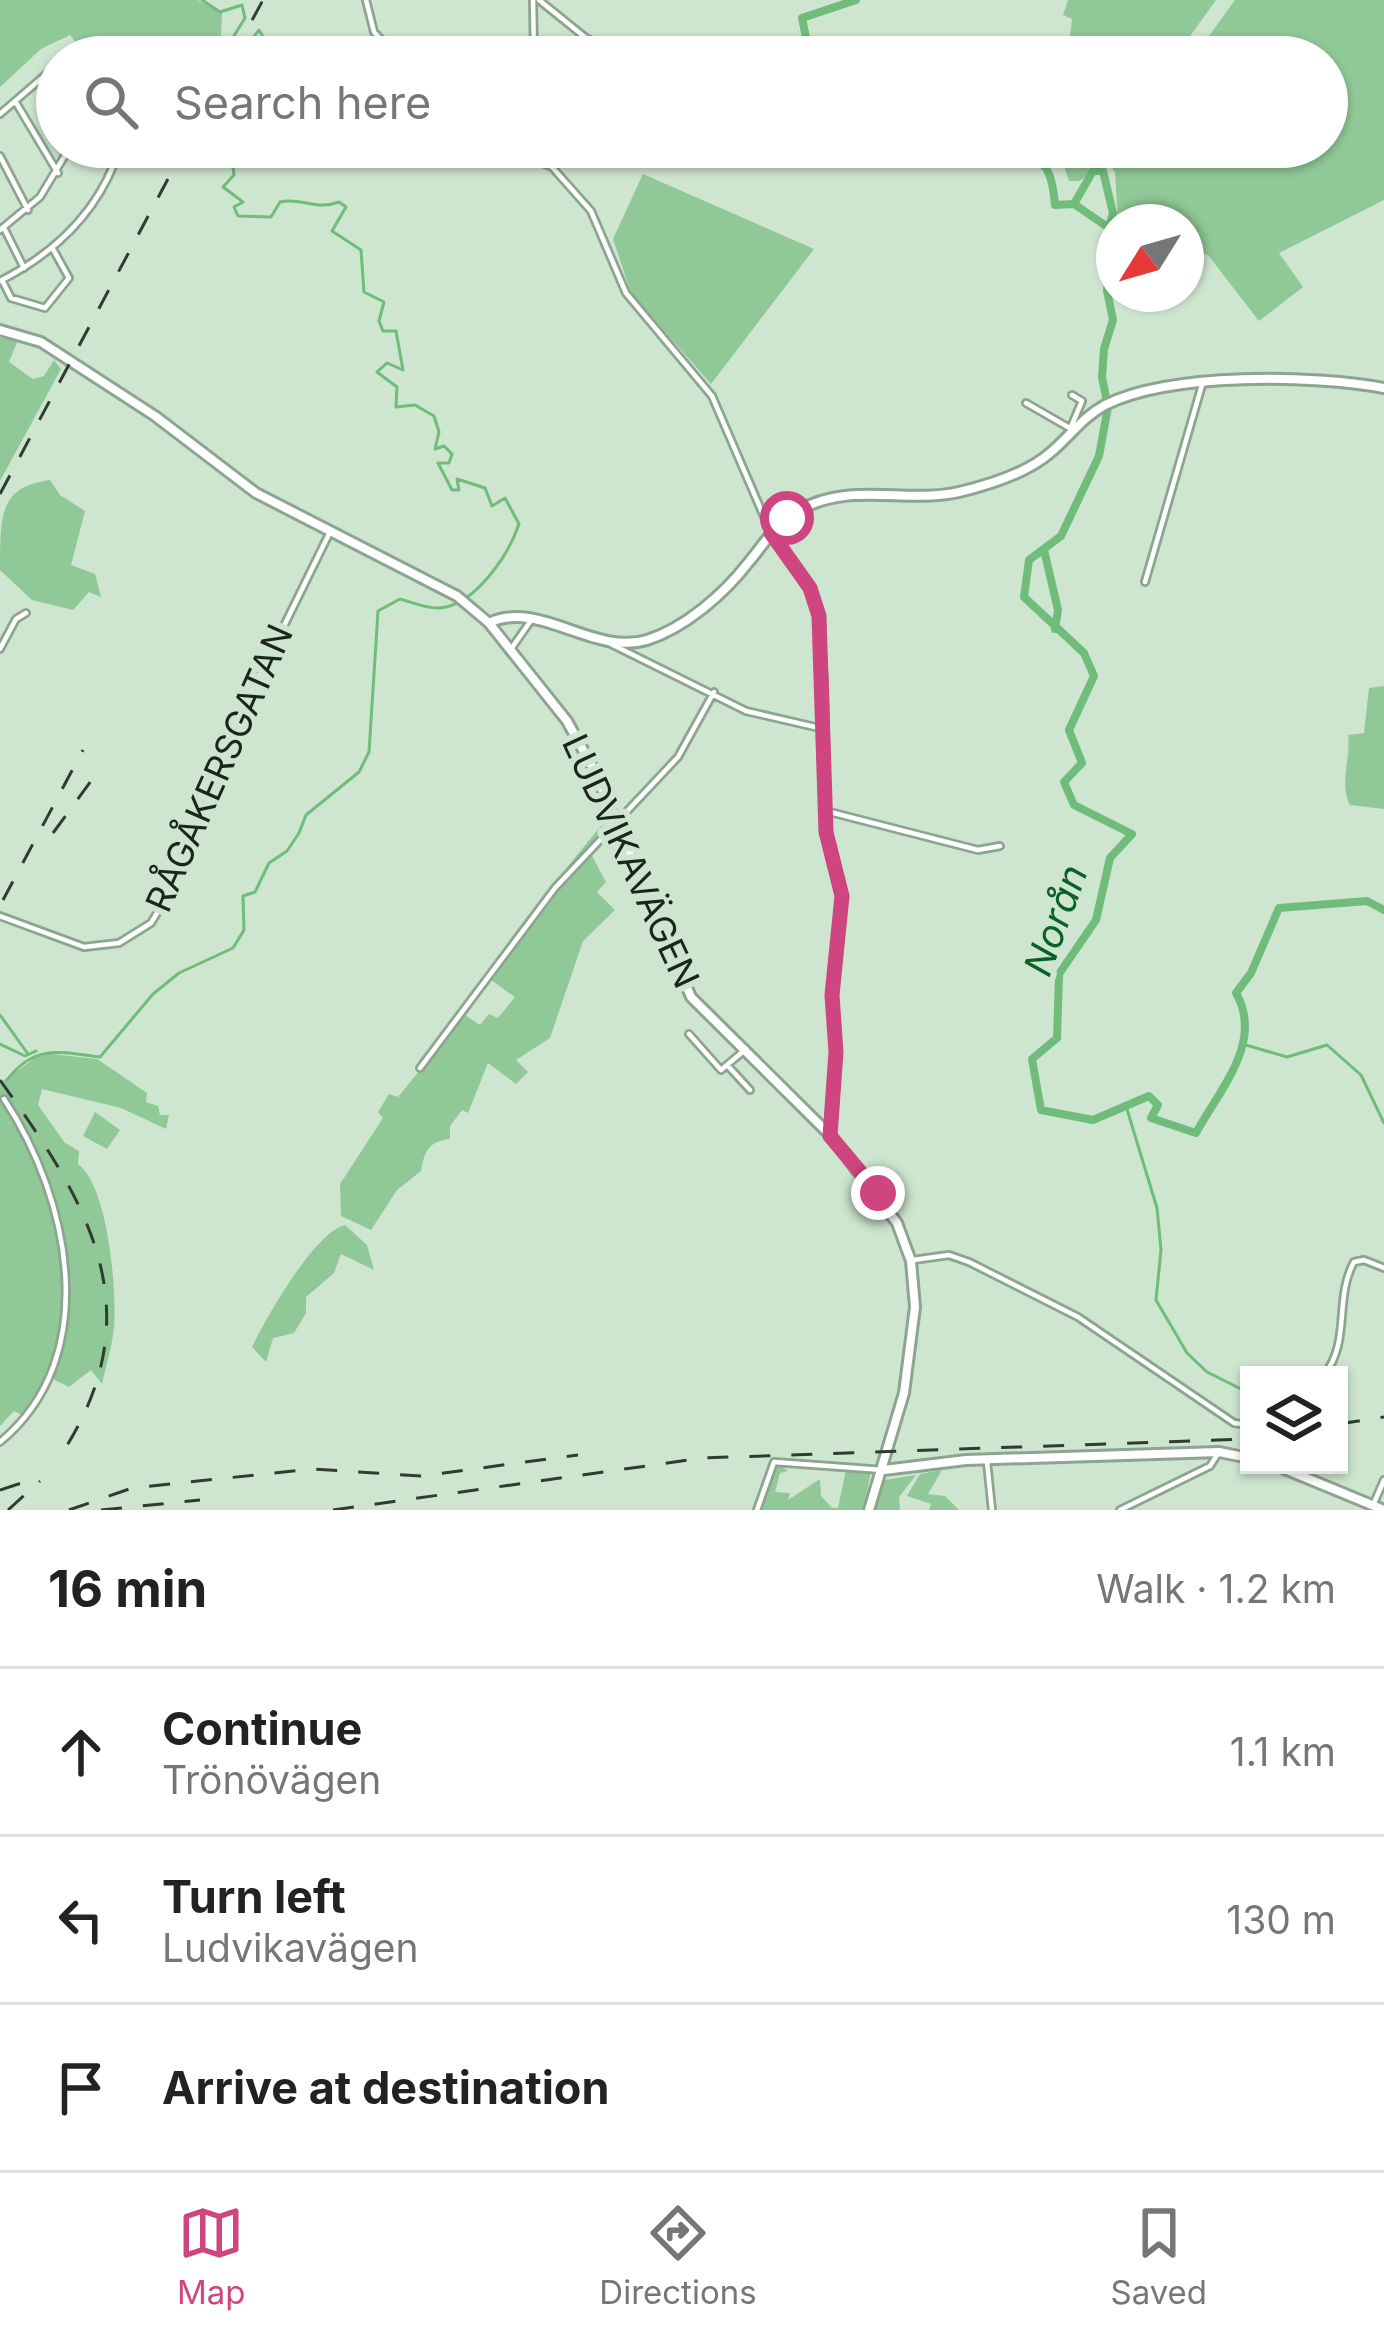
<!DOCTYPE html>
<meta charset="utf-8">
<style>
body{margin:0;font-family:Inter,sans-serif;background:#f6f6f6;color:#222}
.controls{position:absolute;right:36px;bottom:36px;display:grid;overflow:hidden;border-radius:0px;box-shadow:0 3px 9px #0004}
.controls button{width:108px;height:108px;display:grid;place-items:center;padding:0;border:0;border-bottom:3px solid #e0e0e0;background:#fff;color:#222;font:60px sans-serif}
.compass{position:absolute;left:1096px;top:204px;width:108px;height:108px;border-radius:50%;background:#fff;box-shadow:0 3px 9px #0004;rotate:233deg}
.stop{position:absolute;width:36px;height:36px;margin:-27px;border:9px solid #ce457f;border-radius:50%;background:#fff}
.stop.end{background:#ce457f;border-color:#fff;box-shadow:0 3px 12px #0008}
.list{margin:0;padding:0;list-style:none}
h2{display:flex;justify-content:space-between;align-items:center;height:156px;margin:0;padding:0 48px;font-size:51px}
h2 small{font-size:39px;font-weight:400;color:#767676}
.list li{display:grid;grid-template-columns:78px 1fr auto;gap:36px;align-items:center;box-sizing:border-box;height:168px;padding:0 48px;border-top:3px solid #e0e0e0}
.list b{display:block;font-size:45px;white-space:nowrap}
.list p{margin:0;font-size:39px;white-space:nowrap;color:#767676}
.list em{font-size:39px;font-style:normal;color:#767676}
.icon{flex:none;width:66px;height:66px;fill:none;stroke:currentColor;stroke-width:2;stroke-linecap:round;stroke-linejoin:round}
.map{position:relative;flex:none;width:1384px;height:1510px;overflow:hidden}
.search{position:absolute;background:#fff;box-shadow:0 3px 9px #0004;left:36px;right:36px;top:36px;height:132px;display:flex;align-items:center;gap:30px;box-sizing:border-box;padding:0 42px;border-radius:66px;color:#767676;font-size:45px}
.sheet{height:660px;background:#fff}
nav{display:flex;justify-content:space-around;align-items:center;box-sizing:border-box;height:168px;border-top:3px solid #e0e0e0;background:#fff;font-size:33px;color:#767676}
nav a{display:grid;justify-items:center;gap:6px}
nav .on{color:#ce457f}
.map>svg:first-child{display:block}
.green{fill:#90c897}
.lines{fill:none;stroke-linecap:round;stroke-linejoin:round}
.stream{stroke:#6fbc7b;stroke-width:3}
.river{stroke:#6fbc7b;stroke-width:8}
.minor-casing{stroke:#8da490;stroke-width:10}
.tertiary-casing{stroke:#8da490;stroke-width:14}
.minor{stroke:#fff;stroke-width:4.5}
.tertiary{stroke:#fff;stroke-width:8}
.rail{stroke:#303b31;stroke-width:3;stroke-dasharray:21 21;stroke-linecap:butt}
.route{stroke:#ce457f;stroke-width:15}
.labels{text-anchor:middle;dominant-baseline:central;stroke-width:12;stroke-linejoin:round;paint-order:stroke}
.street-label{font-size:36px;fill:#1c251d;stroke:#cee6d0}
.water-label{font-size:39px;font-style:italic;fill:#096126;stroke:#cee6d0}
</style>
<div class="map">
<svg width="1384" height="1510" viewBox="0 0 1384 1510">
<rect width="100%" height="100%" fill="#cee6d0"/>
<path class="green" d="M0 0H198L222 13 220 57H87L70 35 41 49 0 87Z
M1068 0H1216L1175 57H889L973 45 1069 46 1072 19 1063 15Z
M1235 0H1384V200L1279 253 1303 287 1259 321 1208 255 1186 251V222H1118L1115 172 1106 160 1080 181H1069L1061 157 1101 147H1327V57H1194Z
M643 174 814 249 711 384 631 293 613 239Z
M0 338 18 340 9 362 33 379 44 376 54 360 61 369 0 481Z
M50 480 60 495 85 511 71 565 95 574 101 597 89 592 73 610 32 600 0 570C0 513 0 487 50 480Z
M1384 686V809L1350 805C1339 784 1351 759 1348 735L1364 733 1369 688Z
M608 817 612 830 591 854 606 882 597 892 615 910 583 941 550 1038 516 1060 528 1072 516 1084 488 1063 468 1113 462 1110 450 1126V1139C428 1142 425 1150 421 1171L397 1190 371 1230 341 1216 340 1184 383 1118 378 1112 389 1094 398 1097 465 1015 480 1025 489 1014 498 1018 515 997 491 980 563 886 556 881Z
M42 1053 97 1059 147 1093 146 1102 158 1106 160 1115H169L166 1129 121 1108 42 1089 38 1105 65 1143 79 1151 78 1164C108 1186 117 1289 114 1328 112 1346 106 1366 102 1384L91 1370 69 1387 51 1378 28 1418 14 1411 0 1426V1083Z
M95 1112 120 1130 107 1149 83 1136Z
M345 1225 367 1245 374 1270 341 1254 334 1273 306 1297V1313L294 1333 273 1338 266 1362 252 1347C266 1318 314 1233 345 1225Z
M778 1464 788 1471 780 1473 775 1492 790 1493 788 1500 820 1479 821 1496 832 1508H838L846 1470 871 1472 863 1510H760L771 1467Z
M942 1470 928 1494 945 1496 959 1510H929L931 1504 907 1496 920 1474Z
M916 1475 899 1497 900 1510H872L885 1480Z"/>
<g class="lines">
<path class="stream" d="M202 0 220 12 242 5 245 18 232 39 235 50
M241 53 259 30 275 57
M0 1015 28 1054
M0 1044 25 1056 36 1051
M1246 1045 1287 1057 1327 1045 1361 1075 1384 1123
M7 1080C34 1044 60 1052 100 1057L153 994 179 973 233 948 244 930 243 896 255 892 269 863 287 851 299 833 306 815 359 772 369 752 378 611 400 599C411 602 427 609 439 608 475 606 509 554 519 524L505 498 492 506 485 488 457 479 459 490H452L438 463H449L452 454 444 446 435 449 439 432 434 416 415 405 396 407 397 387 377 372 387 363 403 370 396 331H383L379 321 384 302 364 292 361 250 332 231 346 207 339 202C316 211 302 197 280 202L271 217 238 216 234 207 243 202 223 187 234 175 231 147
M1126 1106 1157 1208 1161 1250 1156 1300 1187 1353 1207 1372 1249 1393
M1331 1465 1336 1468"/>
<path class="river" d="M810 57 802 18 856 0
M995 147C1033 168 1050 145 1055 205L1074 204 1109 228 1107 291 1113 320 1104 349 1102 377 1108 407 1099 456 1061 536 1029 560 1024 597 1084 653 1094 676 1069 730 1082 763 1064 782 1074 805 1132 834 1110 858 1096 920 1059 974 1057 1038 1032 1059 1041 1110 1093 1120 1149 1096 1158 1105 1151 1118 1196 1133C1220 1089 1264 1042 1236 993L1251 973 1279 908 1367 901 1384 910
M1074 204 1093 171H1103L1113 213 1109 228
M1044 550 1058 610 1055 629"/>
<defs>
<path id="minor" d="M366 0 374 32 398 57
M533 0 534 57
M539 0 586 38 623 57
M15 101 58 173
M0 114 57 65
M87 147 117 159
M505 147 552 167 591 211 626 293 712 396 771 533 816 601 824 679 827 832 841 896 832 995 836 1052 830 1135
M0 156 28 210
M0 230 40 197 70 147
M5 230 24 268
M2 280 11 298 45 308 69 278 53 249
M0 281C57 252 101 209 120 147
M1026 403 1073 430
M1071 427 1082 401 1072 395
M1145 582 1202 385
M611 644 746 711 824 729
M0 649 16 619 26 613
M511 649 532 619
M826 811 978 850 1000 846
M0 916 84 947 119 943 151 923 168 895 205 787 330 532
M689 1034 721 1070 746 1049
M728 1066 750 1090
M420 1068 555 888 678 757 714 692
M913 1260 949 1255 969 1262 1078 1317 1234 1423 1249 1425
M1324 1375C1351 1342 1334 1298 1354 1262L1364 1260 1384 1268
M0 1442C103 1357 70 1199 4 1099
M987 1462 992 1510
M1374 1503 1384 1480
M757 1510 774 1462 883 1470
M1120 1510 1210 1466 1219 1452"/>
<path id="tertiary" d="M0 330 41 342 155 416 256 493 457 596 489 623 567 721 594 770 691 997 830 1135 897 1223 911 1261 915 1307 904 1393 869 1510
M489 623C539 599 593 656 647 640 685 628 724 594 748 563 764 544 776 523 798 511 848 481 905 504 959 492 988 485 1027 473 1050 453 1069 437 1083 417 1105 405 1171 372 1313 375 1384 388
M1275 1465 1384 1510
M884 1470 966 1460 1219 1452 1249 1458"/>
</defs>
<use href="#minor" class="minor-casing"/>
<use href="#tertiary" class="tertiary-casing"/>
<use href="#minor" class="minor"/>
<use href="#tertiary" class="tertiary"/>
<path class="rail" d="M232 57 263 0
M0 494 185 147
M53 833 99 770
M3 900 83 750
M0 1080C84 1198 154 1305 66 1447
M1339 1424 1384 1417
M0 1490 40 1477
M8 1510 40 1481
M69 1510 132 1488 312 1469 421 1476 578 1455
M101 1510 200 1500
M333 1510 703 1458 1249 1439"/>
</g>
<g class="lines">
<path class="route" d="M787 518 771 533 810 588 819 616 826 832 842 896 832 995 836 1052 830 1136 878 1193"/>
</g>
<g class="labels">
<g class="street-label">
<text transform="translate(219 768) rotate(-66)">RÅGÅKERSGATAN</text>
<text transform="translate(631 861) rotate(65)">LUDVIKAVÄGEN</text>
</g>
<g class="water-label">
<text transform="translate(1055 920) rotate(-70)">Norån</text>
</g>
</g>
</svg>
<div class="controls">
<button><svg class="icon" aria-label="layers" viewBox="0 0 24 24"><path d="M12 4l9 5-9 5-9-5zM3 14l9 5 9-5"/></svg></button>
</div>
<svg class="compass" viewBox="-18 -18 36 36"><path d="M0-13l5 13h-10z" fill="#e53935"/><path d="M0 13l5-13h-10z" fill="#767676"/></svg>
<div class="stop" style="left:787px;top:518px"></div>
<div class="stop end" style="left:878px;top:1193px"></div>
<div class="search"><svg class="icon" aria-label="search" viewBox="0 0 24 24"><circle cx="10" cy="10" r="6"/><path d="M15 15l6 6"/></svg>Search here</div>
</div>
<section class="sheet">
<h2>16 min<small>Walk · 1.2 km</small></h2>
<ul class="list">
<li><svg class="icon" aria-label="ahead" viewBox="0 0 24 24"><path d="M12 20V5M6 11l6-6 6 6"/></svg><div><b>Continue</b><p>Trönövägen</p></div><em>1.1 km</em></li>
<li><svg class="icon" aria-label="left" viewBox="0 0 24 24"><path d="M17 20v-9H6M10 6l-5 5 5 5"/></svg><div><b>Turn left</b><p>Ludvikavägen</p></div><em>130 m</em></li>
<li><svg class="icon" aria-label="arrive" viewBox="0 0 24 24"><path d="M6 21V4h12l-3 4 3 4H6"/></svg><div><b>Arrive at destination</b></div></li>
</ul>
</section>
<nav>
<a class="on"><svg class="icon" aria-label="map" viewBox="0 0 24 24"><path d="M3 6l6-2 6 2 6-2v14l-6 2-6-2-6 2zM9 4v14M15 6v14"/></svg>Map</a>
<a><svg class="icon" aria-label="directions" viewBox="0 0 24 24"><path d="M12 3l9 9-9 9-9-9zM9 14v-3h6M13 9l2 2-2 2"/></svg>Directions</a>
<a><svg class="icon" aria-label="saved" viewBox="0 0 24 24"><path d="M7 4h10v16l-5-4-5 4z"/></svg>Saved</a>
</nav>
